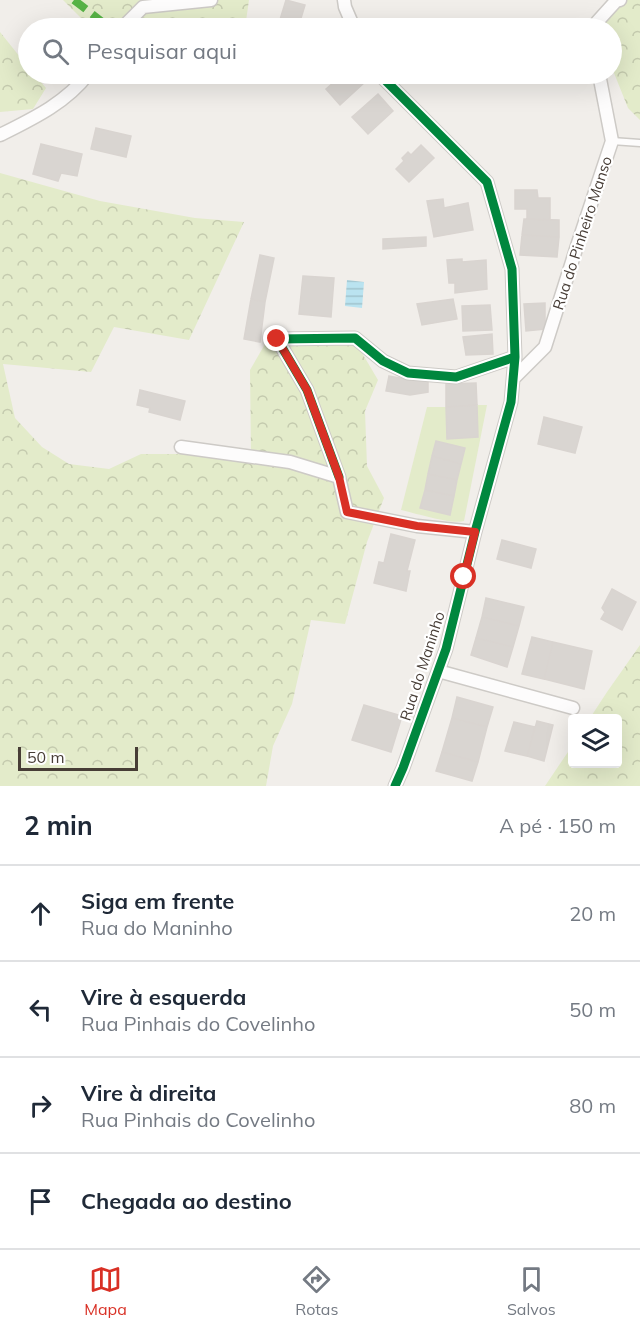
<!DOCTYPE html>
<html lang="pt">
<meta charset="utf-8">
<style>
body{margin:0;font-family:Mulish,sans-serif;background:#f2f2f3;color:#1f2937}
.controls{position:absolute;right:18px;bottom:18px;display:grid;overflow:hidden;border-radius:6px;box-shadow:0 6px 24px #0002}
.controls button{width:54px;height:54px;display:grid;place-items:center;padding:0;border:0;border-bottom:2px solid #e0e1e3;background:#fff;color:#1f2937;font:30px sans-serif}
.scale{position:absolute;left:18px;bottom:15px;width:120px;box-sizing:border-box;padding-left:6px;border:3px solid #473d36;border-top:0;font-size:16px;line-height:21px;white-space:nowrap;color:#473d36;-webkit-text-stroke:4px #fff;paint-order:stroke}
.stop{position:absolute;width:18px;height:18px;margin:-14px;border:4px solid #d93025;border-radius:50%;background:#fff}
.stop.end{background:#d93025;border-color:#fff;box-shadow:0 2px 6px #0008}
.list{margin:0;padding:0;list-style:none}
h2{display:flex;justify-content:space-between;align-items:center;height:78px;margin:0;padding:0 24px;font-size:26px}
h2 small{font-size:20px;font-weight:400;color:#747a83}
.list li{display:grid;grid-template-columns:39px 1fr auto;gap:18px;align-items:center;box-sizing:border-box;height:96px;padding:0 24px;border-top:2px solid #e0e1e3}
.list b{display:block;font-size:22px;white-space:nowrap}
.list p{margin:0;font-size:20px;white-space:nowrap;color:#747a83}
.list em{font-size:20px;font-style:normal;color:#747a83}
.icon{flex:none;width:33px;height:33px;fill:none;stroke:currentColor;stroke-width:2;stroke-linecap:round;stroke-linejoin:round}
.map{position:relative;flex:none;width:640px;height:786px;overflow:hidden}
.search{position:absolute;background:#fff;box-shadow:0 6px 24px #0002;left:18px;right:18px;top:18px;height:66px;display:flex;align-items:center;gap:15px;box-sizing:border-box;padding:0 21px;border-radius:33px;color:#747a83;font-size:22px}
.sheet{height:462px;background:#fff}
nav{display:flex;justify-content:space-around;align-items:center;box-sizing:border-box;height:84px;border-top:2px solid #e0e1e3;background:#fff;font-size:16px;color:#747a83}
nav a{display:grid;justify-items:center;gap:3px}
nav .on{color:#d93025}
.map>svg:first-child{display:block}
.forest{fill:url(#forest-crowns)}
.green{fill:#e3ebca;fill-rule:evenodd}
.water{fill:url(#water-rules)}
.building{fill:#d9d5d1;stroke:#d9d4d0;stroke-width:1.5}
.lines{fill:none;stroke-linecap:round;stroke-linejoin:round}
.service-casing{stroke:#cdcac6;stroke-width:9}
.minor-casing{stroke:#cdcac6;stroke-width:15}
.service{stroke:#fdfcfc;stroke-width:6}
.minor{stroke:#fdfcfc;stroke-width:12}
.quiet{stroke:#57b346;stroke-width:8;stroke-dasharray:15 8;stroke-linecap:butt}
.cycleway-casing{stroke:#fff;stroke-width:13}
.cycleway{stroke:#00873e;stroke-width:9}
.route{stroke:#d93025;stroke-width:8}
.labels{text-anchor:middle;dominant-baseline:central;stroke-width:4.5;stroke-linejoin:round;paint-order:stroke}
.street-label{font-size:15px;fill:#473d36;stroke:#fff}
</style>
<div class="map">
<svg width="640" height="786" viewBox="0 0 640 786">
<defs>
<pattern id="forest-crowns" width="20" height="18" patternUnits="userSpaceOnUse" patternTransform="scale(1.5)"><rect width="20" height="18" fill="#e3ebca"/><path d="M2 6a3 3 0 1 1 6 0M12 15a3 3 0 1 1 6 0" fill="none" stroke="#c4caae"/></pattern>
<pattern id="water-rules" width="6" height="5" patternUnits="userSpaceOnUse" patternTransform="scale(1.5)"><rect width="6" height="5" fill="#bae3f0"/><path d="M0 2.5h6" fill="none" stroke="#a1c4ce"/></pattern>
</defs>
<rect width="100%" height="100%" fill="#f1eeea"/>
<path class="forest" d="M63 0H249L245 28H91Z
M607 0H640V120L628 108 612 68V28H605Z
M0 32 28 67V74H34L46 88 33 109 0 112Z
M0 173 100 201 195 218 244 222 189 340 114 327 91 372 3 364 15 418 42 447 69 464 109 469 141 454H183L251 457 250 370 268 339 355 341 378 380 365 411 367 466 384 498 367 542 345 624 311 620 292 704 273 746 266 786H0Z
M640 645V786H545L572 746V764H618V718H590L607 692Z"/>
<path class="green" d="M477 405H487L464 521C452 525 415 513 401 510L427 407H446L448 439 478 437ZM464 448 450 515 421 508 432 456Z"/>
<path class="water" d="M347 280 364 282 362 308 345 306Z"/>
<path class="building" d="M286 0 305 5 298 28 279 23Z
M343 74H357L365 82 340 105 326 89Z
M378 94 393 111 368 134 352 117Z
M96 128 131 136 126 157 91 149Z
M41 144 82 154 77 176 61 173 58 181 33 174Z
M421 145 434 158 409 182 396 169 404 161 402 158 408 152 411 155Z
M515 190H537L538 198H550V220L527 219V209H515Z
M443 199 444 208 468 203 473 230 434 237 427 201Z
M524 219 559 220V237L522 235Z
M522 235 559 237 557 257 520 255Z
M426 237V246L383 249V239Z
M260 255 274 258 265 302 251 299Z
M462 259V262L486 260 487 289 455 293V283H449L447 260Z
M303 276 334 278 331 317 299 314Z
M251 299 265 302 260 342 244 339Z
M453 299 457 319 422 325 417 304Z
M545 303V329L526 331 524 304Z
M490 305 492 330 463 331 462 306Z
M492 334 493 354 466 355 463 337Z
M389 376 410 380 428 379V392L410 395 386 391Z
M476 383 477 405 446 407V384Z
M140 390 185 401 180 420 149 412 150 408 137 405Z
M477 405 478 437 447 439 446 407Z
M544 417 582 427 575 453 538 444Z
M436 441 465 448 461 464 432 456Z
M432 456 461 464 457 480 428 474Z
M428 474 457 480 454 496 425 490Z
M425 490 454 496 450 515 420 508Z
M391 534 415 540 407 571H410L406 591 374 583 379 562 384 563Z
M502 540 536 549 531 568 497 559Z
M612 589 636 602 622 630 601 619 605 612 602 608Z
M486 598 524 607 519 626 482 617Z
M482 617 519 626 513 647 476 638Z
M532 637 553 642 544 679 522 674Z
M476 638 513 647 507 667 471 655Z
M553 642 592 651 584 689 544 679Z
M457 697 493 707 487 727 452 718Z
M364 705 402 716 391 752 352 740Z
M452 718 487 727 478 762 442 752Z
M537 721 553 725 544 761 527 756Z
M514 722 535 727 527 756 505 751Z
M442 752 478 762 472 781 436 771Z"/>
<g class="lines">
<defs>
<path id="service" d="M612 141 640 143"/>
<path id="minor" d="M344 0 345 7 354 28
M122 28 143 7 211 0
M596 28 597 22 616 1 620 0
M379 74 487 182 512 269 515 357 511 402 475 532 446 649 403 768 395 786
M0 135C32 119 66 103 88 74
M513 379 545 347 577 246 612 141 599 74
M181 447 290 462 339 477 347 512 417 526 475 532
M339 477 307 390 277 339 355 338 383 361 408 373 456 377 515 357
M438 671 573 708"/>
</defs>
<use href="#service" class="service-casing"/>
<use href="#minor" class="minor-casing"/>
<use href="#service" class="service"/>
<use href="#minor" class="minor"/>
<path class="quiet" d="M74 0 110 28"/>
<defs>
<path id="cycleway" d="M379 74 487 182 512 269 515 357 511 402 475 532 446 649 403 768 395 786
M339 477 307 390 277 339 355 338 383 361 408 373 456 377 515 357"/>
</defs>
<use href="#cycleway" class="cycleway-casing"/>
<use href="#cycleway" class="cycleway"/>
</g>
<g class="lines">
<path class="route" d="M277 339 307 390 339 477 347 512 417 526 475 532 464 577"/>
</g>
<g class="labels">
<g class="street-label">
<text transform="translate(582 233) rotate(-72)">Rua do Pinheiro Manso</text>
<text transform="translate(422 666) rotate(-72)">Rua do Maninho</text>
</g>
</g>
</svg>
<div class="controls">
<button><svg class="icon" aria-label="layers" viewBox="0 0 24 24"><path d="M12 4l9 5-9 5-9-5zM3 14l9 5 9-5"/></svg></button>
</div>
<div class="scale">50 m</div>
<div class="stop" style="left:464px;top:577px"></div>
<div class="stop end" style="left:277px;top:339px"></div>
<div class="search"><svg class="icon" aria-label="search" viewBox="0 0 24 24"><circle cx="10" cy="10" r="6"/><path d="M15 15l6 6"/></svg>Pesquisar aqui</div>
</div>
<section class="sheet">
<h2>2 min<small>A pé · 150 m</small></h2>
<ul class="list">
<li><svg class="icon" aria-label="ahead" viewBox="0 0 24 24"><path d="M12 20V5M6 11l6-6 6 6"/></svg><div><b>Siga em frente</b><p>Rua do Maninho</p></div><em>20 m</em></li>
<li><svg class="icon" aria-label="left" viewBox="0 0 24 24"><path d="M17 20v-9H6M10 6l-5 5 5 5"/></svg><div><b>Vire à esquerda</b><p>Rua Pinhais do Covelinho</p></div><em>50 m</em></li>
<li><svg class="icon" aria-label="right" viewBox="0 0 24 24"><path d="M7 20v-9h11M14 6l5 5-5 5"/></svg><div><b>Vire à direita</b><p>Rua Pinhais do Covelinho</p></div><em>80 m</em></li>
<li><svg class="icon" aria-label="arrive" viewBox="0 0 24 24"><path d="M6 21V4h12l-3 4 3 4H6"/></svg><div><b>Chegada ao destino</b></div></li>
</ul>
</section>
<nav>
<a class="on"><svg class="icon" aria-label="map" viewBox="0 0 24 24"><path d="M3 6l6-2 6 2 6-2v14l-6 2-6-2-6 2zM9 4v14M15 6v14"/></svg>Mapa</a>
<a><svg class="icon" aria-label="directions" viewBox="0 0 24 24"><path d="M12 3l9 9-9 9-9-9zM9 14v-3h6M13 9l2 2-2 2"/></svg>Rotas</a>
<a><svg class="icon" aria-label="saved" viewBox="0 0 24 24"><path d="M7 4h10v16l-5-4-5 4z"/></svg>Salvos</a>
</nav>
